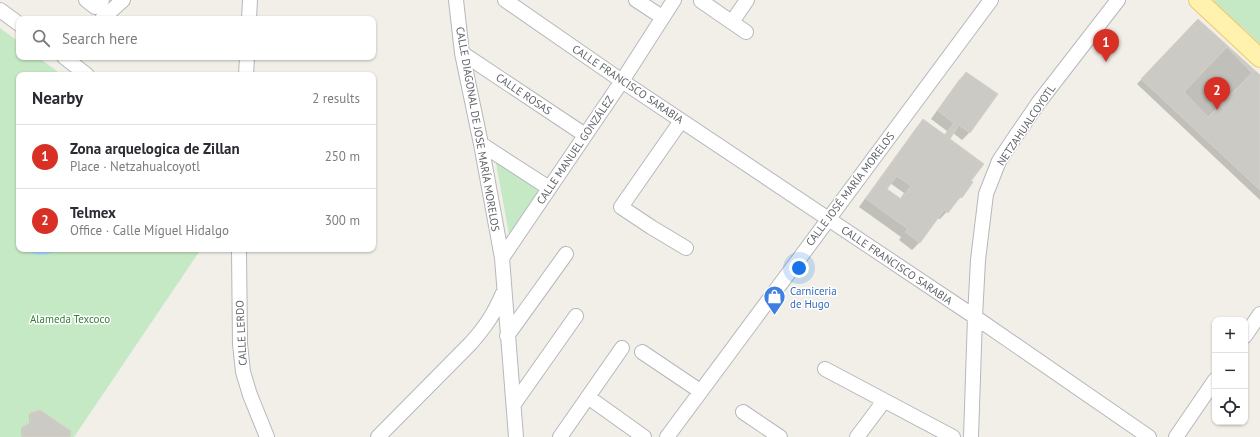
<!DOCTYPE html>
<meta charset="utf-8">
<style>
body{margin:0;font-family:"PT Sans",sans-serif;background:#f7f7f7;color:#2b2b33}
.controls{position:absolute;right:12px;bottom:12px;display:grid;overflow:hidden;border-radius:8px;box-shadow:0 1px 3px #0004}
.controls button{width:36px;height:36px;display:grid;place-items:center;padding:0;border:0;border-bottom:1px solid #e1e1e2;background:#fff;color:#2b2b33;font:20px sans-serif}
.you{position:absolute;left:799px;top:268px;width:14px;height:14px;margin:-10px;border:3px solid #fff;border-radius:50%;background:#1a73e8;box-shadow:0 0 0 6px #1a73e833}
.badge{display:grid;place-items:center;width:26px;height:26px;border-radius:50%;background:#d93025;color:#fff;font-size:13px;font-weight:700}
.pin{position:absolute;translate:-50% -33px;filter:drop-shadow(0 1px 2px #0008)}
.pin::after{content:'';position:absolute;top:21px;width:14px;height:12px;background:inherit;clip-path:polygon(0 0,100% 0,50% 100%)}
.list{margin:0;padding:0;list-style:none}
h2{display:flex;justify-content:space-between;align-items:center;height:52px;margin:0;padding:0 16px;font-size:17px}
h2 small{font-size:13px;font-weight:400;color:#7c7c81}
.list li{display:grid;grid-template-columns:26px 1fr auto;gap:12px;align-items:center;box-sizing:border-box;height:64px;padding:0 16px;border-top:1px solid #e1e1e2}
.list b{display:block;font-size:15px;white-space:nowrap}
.list p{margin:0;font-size:13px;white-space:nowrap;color:#7c7c81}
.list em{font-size:13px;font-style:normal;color:#7c7c81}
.icon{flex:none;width:22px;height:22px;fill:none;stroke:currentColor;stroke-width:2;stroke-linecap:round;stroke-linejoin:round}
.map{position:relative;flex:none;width:1260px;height:437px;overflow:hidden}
.search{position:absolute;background:#fff;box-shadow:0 1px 3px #0004;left:16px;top:16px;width:360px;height:44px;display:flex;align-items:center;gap:10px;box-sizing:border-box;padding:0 14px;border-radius:8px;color:#7c7c81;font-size:15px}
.panel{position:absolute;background:#fff;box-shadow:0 1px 3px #0004;left:16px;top:72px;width:360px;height:180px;border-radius:8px}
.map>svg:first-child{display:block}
.green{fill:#c5e8c5}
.water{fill:#aadaff}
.shadow{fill:#0003;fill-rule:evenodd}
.building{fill:#cccac5;stroke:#d6d1c6;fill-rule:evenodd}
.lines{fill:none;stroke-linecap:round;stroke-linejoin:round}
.minor-casing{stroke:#b5b8bc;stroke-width:16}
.major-casing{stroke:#f2c960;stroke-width:20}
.minor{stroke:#fff;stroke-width:14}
.major{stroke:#fff2af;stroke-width:18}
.labels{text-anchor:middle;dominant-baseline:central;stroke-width:3;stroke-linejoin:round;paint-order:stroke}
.street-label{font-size:11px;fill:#5f6368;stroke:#fff}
.shop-label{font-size:11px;fill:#366cbe;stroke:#fff;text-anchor:start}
.park-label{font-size:11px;fill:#348238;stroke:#fff}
</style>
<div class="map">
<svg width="1260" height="437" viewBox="0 0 1260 437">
<rect width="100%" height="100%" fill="#f1efe8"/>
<path class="green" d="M1214 0H1260V44L1242 27 1215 7Z
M0 28 19 42V57H38L62 75H19V249H201L74 437H0Z
M495 158 541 187 509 234Z"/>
<path class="water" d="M26 249H56C47 257 35 257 26 249Z"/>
<path class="shadow" d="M1198 20 1260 76V200L1137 84Z
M966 73 997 95 969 133 962 140 953 133 948 139 970 181 961 197 940 219 937 218 920 242 912 250 899 240 901 237 859 207 916 128 923 120 944 136 947 131 931 119 959 80ZM890 183 904 193 900 199 886 189Z
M30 414 69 437H22L21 429 30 425 29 415Z"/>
<path class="building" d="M1198 19 1260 75V190L1141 79Z
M1227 47 1252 73 1208 117 1184 92Z
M966 72 998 94 970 133 959 125 950 139 984 164 971 181 973 182 962 198 960 197 948 213 944 210 920 243 905 232 908 229 866 199 923 119 945 135 954 123 938 111ZM897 176 911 186 901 199 887 189Z
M40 410 71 431 70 437H24L22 436V427L30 423V413Z"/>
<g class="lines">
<defs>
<path id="minor" d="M86 0 95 7 102 0
M456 0 462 53 481 144 502 258 516 437
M505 0 622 81 975 317 1149 437
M636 0 662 17
M701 1 746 32
M0 10 19 24
M102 19 123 0
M249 19 250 0
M732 22 747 0
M462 53 585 135
M64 57 87 75
M246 75 247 57
M681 121 621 207 651 227 686 248
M481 144 549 188
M239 249 240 344 243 372 250 395 267 437
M502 258 622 81 674 0
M507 336 566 254
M1245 336 1260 314
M642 352 700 391
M825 369 953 437
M588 397 644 437
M514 404 576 316
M743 412 780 437
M378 437 471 343C486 326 494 314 503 293
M560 437 622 348
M667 437 991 0
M857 437 884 401
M971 437 975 317 978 260 986 194 999 161 1013 140 1039 102 1118 0
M1176 437 1215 380"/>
<path id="major" d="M1198 0 1260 58"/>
</defs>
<use href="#minor" class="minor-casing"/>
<use href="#major" class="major-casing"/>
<use href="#minor" class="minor"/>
<use href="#major" class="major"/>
</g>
<defs>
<symbol id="shop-pin" viewBox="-11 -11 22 30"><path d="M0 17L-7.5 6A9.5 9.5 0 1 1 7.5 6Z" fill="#3f7fe0" stroke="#fff"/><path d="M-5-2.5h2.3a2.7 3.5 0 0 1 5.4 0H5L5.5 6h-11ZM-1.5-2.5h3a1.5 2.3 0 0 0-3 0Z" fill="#fff"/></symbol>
</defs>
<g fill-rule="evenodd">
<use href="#shop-pin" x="762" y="284" width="25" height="34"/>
</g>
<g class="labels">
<g class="street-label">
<text transform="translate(628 84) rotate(34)">CALLE FRANCISCO SARABIA</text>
<text transform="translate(524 94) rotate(34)">CALLE ROSAS</text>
<text transform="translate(1026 125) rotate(-56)">NETZAHUALCOYOTL</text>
<text transform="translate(478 129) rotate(80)">CALLE DIAGONAL DE JOSE MARÍA MORELOS</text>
<text transform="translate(575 150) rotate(-56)">CALLE MANUEL GONZÁLEZ</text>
<text transform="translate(850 189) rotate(-53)">CALLE JOSÉ MARÍA MORELOS</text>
<text transform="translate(897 265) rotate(34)">CALLE FRANCISCO SARABIA</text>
<text transform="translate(241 333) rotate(-93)">CALLE LERDO</text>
</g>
<g class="shop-label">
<text x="790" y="291">Carniceria<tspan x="790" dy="13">de Hugo</tspan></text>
</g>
<g class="park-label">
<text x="70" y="319">Alameda Texcoco</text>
</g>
</g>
</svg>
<div class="controls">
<button>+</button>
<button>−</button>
<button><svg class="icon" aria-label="locate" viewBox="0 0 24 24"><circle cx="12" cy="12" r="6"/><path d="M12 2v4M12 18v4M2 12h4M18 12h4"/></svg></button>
</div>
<div class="you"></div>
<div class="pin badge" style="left:1106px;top:62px">1</div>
<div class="pin badge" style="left:1217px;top:110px">2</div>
<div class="search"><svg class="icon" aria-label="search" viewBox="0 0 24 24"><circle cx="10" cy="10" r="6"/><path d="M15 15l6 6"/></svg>Search here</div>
<section class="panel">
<h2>Nearby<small>2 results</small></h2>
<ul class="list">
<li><span class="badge">1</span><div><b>Zona arquelogica de Zillan</b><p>Place · Netzahualcoyotl</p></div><em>250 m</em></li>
<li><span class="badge">2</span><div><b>Telmex</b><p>Office · Calle Míguel Hidalgo</p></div><em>300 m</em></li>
</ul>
</section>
</div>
